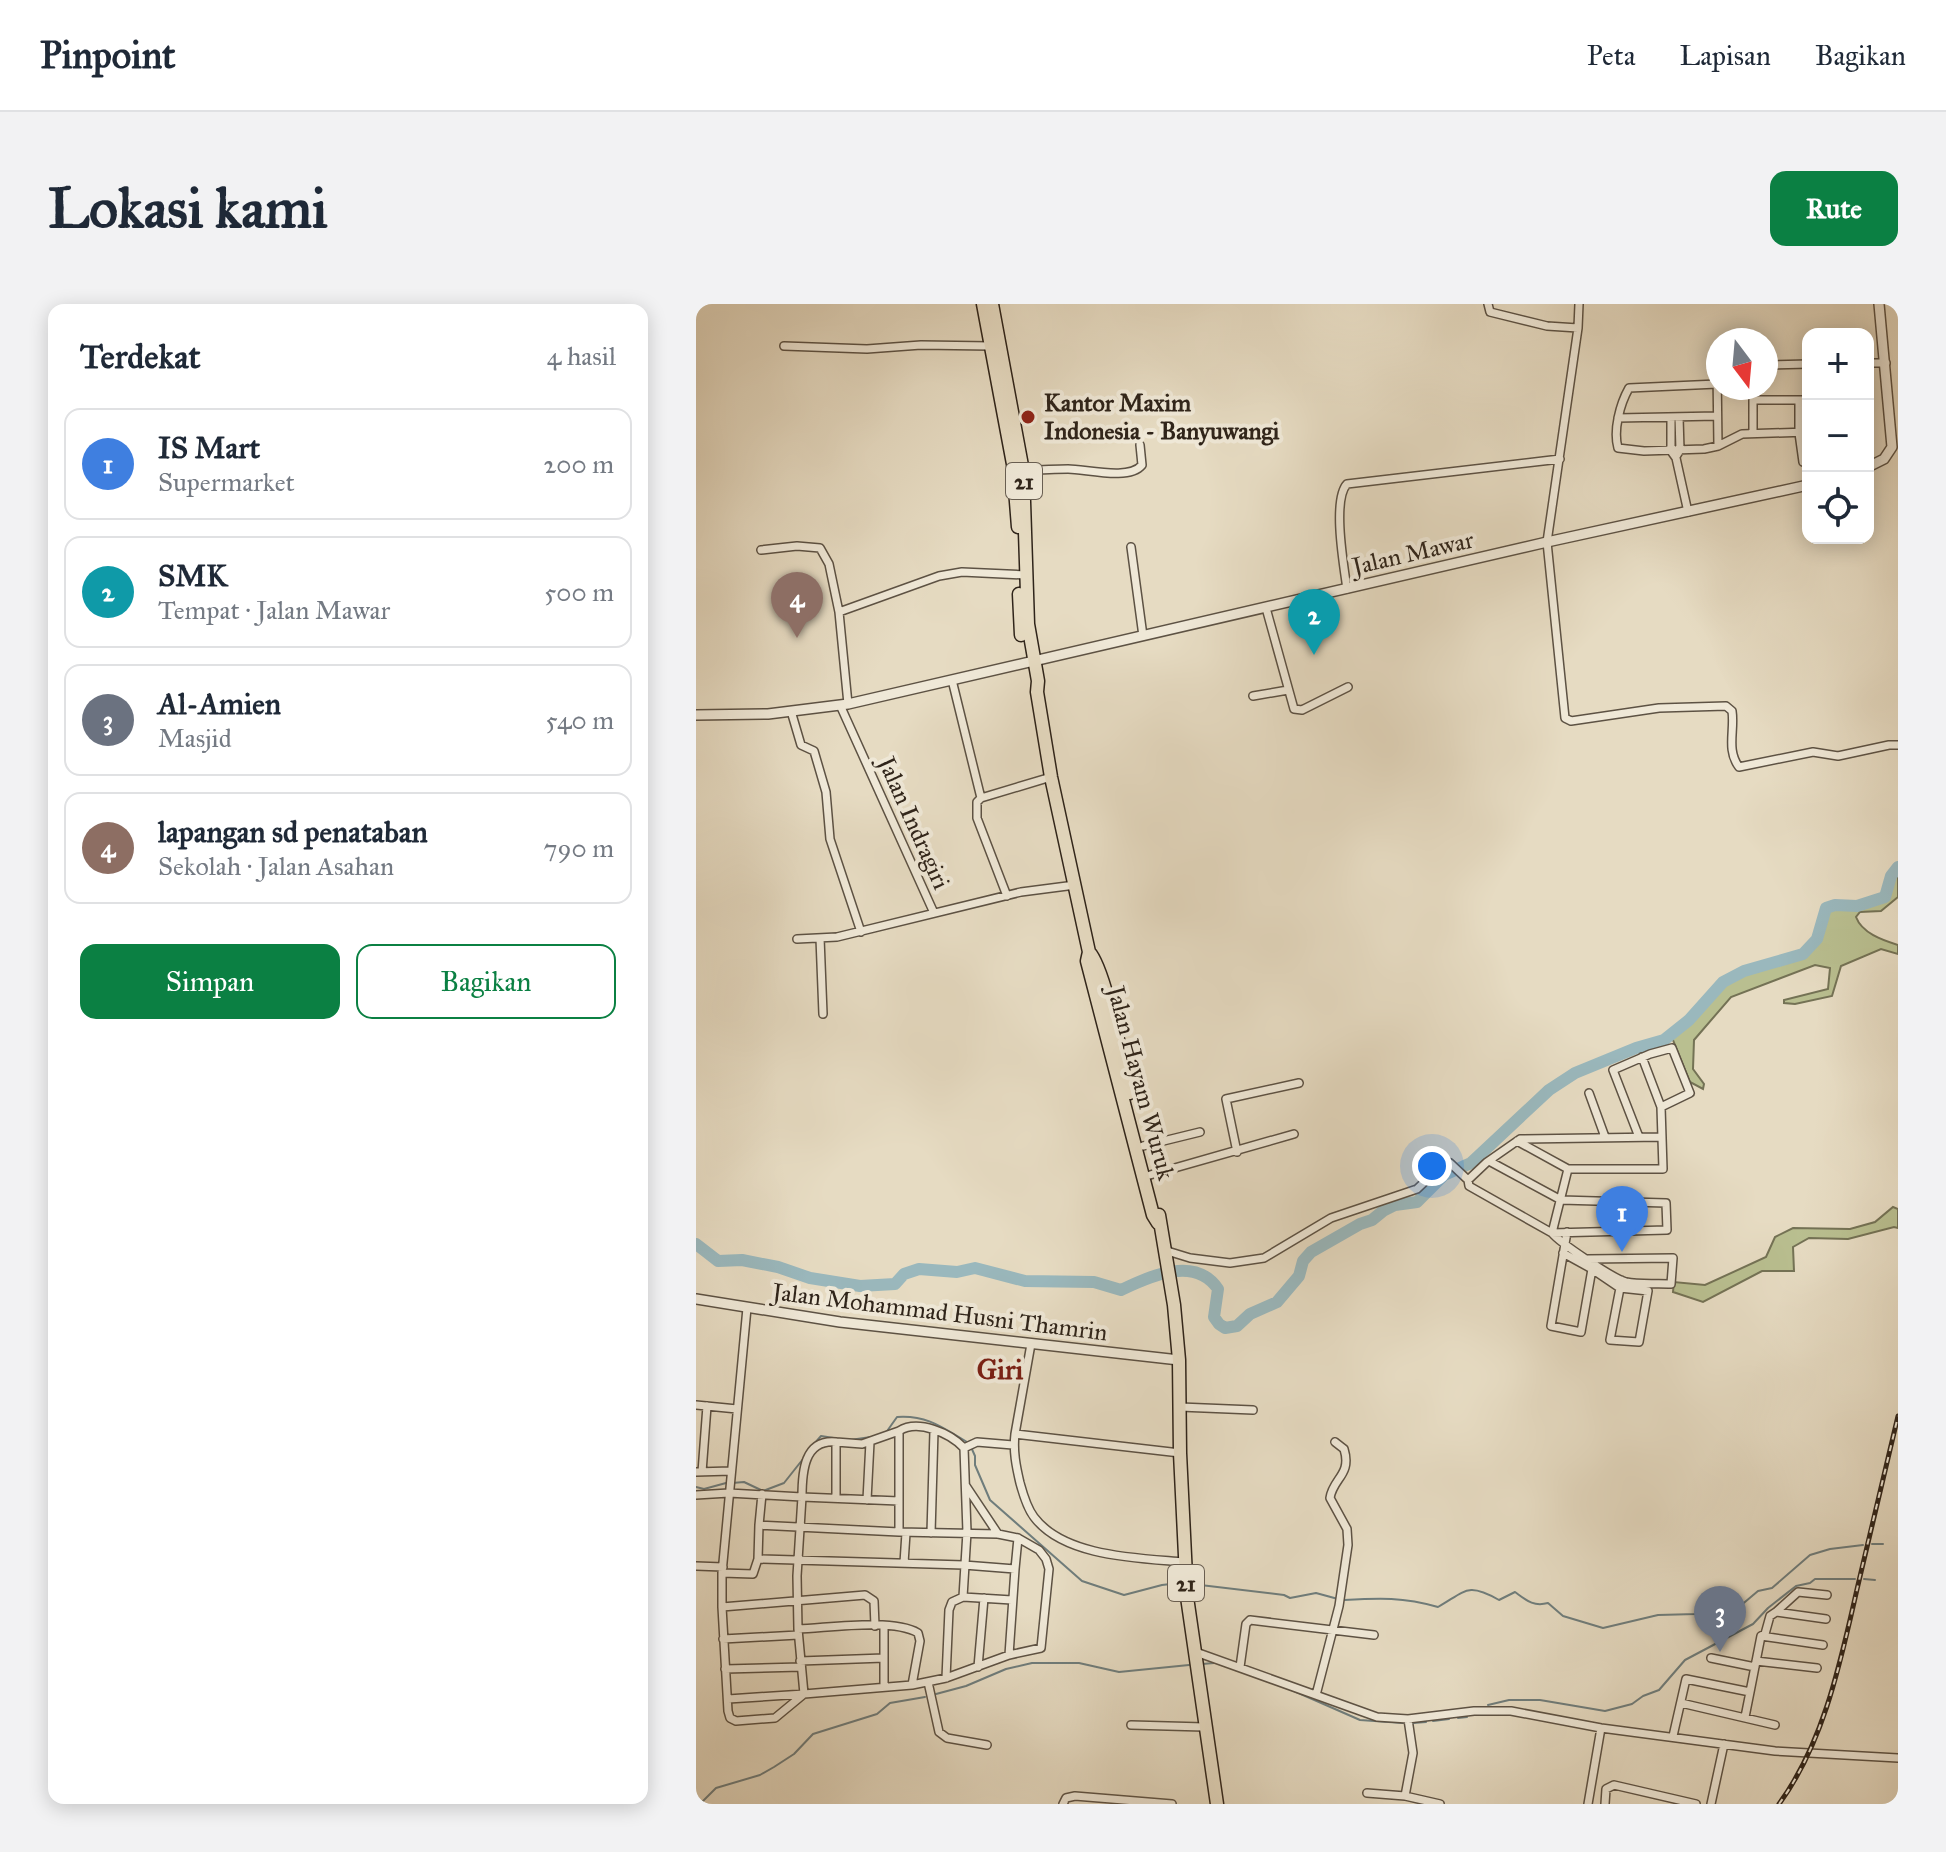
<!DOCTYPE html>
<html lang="id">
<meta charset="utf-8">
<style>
body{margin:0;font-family:"IM FELL Great Primer",serif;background:#f2f2f3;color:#1f2937}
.controls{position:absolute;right:24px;top:24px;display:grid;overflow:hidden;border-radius:16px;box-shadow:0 4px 20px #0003}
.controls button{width:72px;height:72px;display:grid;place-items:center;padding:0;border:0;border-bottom:2px solid #e0e1e3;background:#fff;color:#1f2937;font:40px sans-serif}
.compass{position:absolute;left:1010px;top:24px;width:72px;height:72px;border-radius:50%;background:#fff;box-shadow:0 4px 20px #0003;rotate:164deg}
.you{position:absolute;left:736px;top:862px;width:28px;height:28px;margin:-20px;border:6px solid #fff;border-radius:50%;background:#1a73e8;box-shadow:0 0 0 12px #1a73e833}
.badge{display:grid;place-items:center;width:52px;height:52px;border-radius:50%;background:#0b8043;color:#fff;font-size:26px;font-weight:700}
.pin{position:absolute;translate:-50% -66px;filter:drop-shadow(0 2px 4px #0008)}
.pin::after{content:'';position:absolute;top:42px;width:28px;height:24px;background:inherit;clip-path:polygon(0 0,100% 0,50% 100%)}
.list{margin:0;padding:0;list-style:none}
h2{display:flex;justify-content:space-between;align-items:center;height:104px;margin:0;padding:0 32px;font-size:34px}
h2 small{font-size:26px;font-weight:400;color:#747a83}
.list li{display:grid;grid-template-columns:52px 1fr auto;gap:24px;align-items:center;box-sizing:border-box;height:112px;margin:0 16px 16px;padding:0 16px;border:2px solid #e0e1e3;border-radius:16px}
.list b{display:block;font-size:30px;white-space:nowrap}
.list p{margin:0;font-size:26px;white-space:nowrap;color:#747a83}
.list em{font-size:26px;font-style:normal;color:#747a83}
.actions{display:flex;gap:16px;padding:24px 32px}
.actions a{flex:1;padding:18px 0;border:2px solid #0b8043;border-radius:16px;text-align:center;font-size:28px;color:#0b8043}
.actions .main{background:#0b8043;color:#fff}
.icon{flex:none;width:44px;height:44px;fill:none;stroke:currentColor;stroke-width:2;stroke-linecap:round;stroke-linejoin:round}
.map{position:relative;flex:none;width:1202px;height:1500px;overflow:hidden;border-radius:16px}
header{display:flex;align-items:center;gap:48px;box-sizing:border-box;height:112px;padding:0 40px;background:#fff;border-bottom:2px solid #e0e1e3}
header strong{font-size:38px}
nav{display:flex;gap:44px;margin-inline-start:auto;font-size:28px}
.intro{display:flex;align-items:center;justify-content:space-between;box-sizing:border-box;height:192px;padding:0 48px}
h1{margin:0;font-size:56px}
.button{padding:20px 36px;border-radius:16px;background:#0b8043;color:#fff;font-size:28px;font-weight:700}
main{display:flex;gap:48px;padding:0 48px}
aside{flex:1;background:#fff;border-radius:16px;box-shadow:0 4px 20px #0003}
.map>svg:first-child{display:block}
.green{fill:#b9bf90;stroke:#747255;stroke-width:2}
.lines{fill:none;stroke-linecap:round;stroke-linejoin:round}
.stream{stroke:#6f7d7c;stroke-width:2}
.river{stroke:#9ab8bd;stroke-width:12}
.minor-casing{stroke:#5d5244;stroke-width:10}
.tertiary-casing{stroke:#5d5244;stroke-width:12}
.trunk-casing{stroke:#2f241a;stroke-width:15}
.minor{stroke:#efe8d7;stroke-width:7}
.tertiary{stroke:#efe8d7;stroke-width:9}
.trunk{stroke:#e6dbc2;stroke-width:12}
.rail-casing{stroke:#2f241a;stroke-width:5}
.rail{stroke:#efe8d7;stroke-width:2;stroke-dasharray:6;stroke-linecap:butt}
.poi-dot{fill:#8f2418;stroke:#efe8d7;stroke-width:3}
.labels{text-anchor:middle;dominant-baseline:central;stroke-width:8;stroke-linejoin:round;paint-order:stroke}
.shield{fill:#efe8d7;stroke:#695f53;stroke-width:2}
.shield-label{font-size:22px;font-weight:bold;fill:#2f241a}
.poi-label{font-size:24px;font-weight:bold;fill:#2f241a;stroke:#efe8d7;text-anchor:start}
.street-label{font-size:24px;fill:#2f241a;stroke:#efe8d7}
.quarter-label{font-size:28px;font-weight:bold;fill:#7a1f14;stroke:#efe8d7}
</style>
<header>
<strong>Pinpoint</strong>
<nav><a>Peta</a><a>Lapisan</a><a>Bagikan</a></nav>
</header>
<div class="intro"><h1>Lokasi kami</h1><a class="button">Rute</a></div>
<main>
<aside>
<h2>Terdekat<small>4 hasil</small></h2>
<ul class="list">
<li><span class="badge" style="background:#3f7fe0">1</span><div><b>IS Mart</b><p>Supermarket</p></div><em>200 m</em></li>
<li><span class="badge" style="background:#0f9aa8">2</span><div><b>SMK</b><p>Tempat · Jalan Mawar</p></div><em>500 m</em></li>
<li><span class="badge" style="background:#6b7280">3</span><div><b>Al-Amien</b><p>Masjid</p></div><em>540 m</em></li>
<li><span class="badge" style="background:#8d6e63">4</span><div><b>lapangan sd penataban</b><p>Sekolah · Jalan Asahan</p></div><em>790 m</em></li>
</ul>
<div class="actions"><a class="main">Simpan</a><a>Bagikan</a></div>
</aside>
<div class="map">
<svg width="1202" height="1500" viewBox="0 0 1202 1500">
<rect width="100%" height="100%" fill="#e6dbc2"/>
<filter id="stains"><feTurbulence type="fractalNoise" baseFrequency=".0025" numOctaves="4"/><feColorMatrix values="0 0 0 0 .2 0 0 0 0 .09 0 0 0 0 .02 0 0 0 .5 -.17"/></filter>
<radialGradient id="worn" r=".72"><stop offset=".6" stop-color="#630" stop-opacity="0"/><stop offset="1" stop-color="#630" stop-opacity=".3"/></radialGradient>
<path class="green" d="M1202 563V593L1185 607 1164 608 1160 613C1166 629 1186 636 1202 641V650L1185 645 1145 662 1136 692 1099 700 1088 699V696L1132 685 1134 664 1119 661 1035 693 998 736 997 765 1008 780 1007 785 994 778 975 731C994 715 1010 691 1028 678 1053 658 1106 662 1122 634 1127 624 1125 613 1130 604L1139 601 1161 602 1189 593 1195 572Z
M1197 903 1202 905V924L1198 923 1152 935 1113 934 1097 943 1098 967H1066L1007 998 977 988 978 978 1009 981 1070 953 1079 933 1097 924 1154 925 1179 918Z"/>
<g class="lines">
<path class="stream" d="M189 1130 201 1113C231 1111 246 1123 271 1138
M154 1136 175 1133
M118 1140 125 1132 144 1135
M275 1143 279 1152V1161L294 1196 386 1277 428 1291 466 1281 483 1279
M36 1179 48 1178 67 1187 88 1179 107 1155
M0 1183 8 1185 30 1179
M1176 1240H1187
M1168 1275 1179 1276
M496 1280 588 1291 594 1294 620 1289 642 1295
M648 1296C684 1294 707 1293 742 1303 770 1287 771 1278 803 1296L819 1288C830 1296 837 1303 852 1299L867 1312 907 1324 962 1311 1000 1310 1043 1303 1062 1287 1076 1284 1114 1251 1134 1245 1167 1241
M506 1360 518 1359
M591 1384 664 1416 707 1419
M240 1390 270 1382 310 1365 336 1359H383L423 1368 493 1361
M792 1401 813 1396H844L909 1407 936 1400 947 1392 963 1386 989 1356 1057 1320 1072 1304 1100 1282 1114 1279 1119 1275H1159
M762 1414 771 1413
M737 1417 753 1415
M717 1419 730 1418
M4 1500 20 1484 64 1471 78 1463 98 1450 117 1430 181 1410 194 1399 229 1393"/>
<path class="river" d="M0 940 22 957 46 956 82 963 114 974 164 982 199 980 208 970 223 965 261 968 279 964 329 977 398 978 425 986C455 972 499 951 522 985L518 1013 523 1020 529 1024 541 1022 554 1010 581 998 603 972 607 957 615 948 664 920 676 916 687 907 699 901 721 898 748 871 775 859 853 786 879 769 940 744 968 736 993 716 1027 678 1048 667 1107 650 1121 635 1130 604 1139 601 1161 602 1189 593 1195 572 1202 563"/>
<defs>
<path id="minor" d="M792 0 794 8 851 22 882 24
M883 0 882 24 851 238 869 414 875 417 963 404 1030 402 1036 407C1039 426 1030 446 1043 463L1117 448 1142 452 1193 441H1202
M88 42 171 45 225 41 294 42
M1172 59H1190
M1070 61 1112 60
M1021 66 1022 142
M1021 80 933 84C924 100 917 126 922 144L948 147 1008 145 1022 142 1046 130 1112 128
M1057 96H1112
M1103 96V129L1107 158
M975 113V147L980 154 992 208
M922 114 1021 112
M1057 129V84
M981 151 984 146 983 113
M327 167C342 166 357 165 372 165 390 165 433 177 446 161L444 141
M435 243 447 332
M65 246 101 242 124 244 133 260 143 308
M651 285C648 263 636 196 651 180L864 155
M570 304 598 405 606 406 652 383
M256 376 285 494
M557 392 592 386
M152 400 143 308 243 272 266 268 330 271
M144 401 238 609
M95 407 105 441 118 447 130 488 134 535 165 628
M311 592 281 514V498L285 494 355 473
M124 634 127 710
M101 635 141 633 325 588 379 581
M946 753 965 803
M893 789 909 833
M821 837 872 865
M447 842 504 828
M541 848 530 795 603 779
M793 857 865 896 970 899 971 926 856 929
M454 871 598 830
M772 876 773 882 856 929 872 865H967L965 803 994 789 976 744 954 750 917 766 943 833
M871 928 855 1022 885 1028 896 965 924 984 925 976
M856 929C864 939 918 975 930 978 944 981 961 979 975 980L977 954 892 955
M468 946 494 954 534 959 568 954 635 914 721 885 738 869 754 859 772 876 791 858 824 835 965 833
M867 949 896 965
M924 984 952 987 943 1038 914 1036Z
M335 1040 319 1130 484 1149
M0 1101 41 1105
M484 1103 557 1106
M319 1130C317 1147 320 1162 324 1179 327 1190 331 1204 338 1213 368 1253 442 1254 488 1258
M140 1138C108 1135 106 1168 106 1193L203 1197
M0 1168 35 1167
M6 1168 11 1102
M270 1182 302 1230
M0 1191 33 1189 106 1193 101 1272 102 1325
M140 1194V1138L166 1140 203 1127
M171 1196 174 1138
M63 1221 66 1190
M203 1228 302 1230 322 1234 343 1246 350 1255 353 1265 345 1344 313 1351 250 1374 216 1381
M235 1229 238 1127
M62 1255 63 1221 203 1228V1127C222 1115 254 1129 268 1144
M208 1259 210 1229
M0 1262 27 1263
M26 1269 57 1270 62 1255 268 1261 319 1265 322 1234
M267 1293 271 1228 268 1144 281 1138 317 1141
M26 1303 169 1291 178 1297 179 1322
M1080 1308 1102 1288 1131 1291
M1065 1332 1127 1341
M27 1335 102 1331
M497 1347 681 1413 712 1415 778 1407H815L905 1424 1079 1447 1202 1454
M313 1351 319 1265
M1015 1354 1059 1363
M104 1357 188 1354
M1060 1357 1121 1364
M282 1363 288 1294
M544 1363 550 1320 554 1316 678 1331
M29 1365 105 1363
M250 1374 253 1306 256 1298 267 1293 316 1296
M232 1378 243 1428 251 1434 291 1441
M188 1383V1322
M620 1391 643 1302 652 1241 651 1225 634 1194C637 1174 656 1171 648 1145L639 1138
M32 1395 108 1390 102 1325C133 1324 196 1314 222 1329L224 1337 216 1381 108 1390 79 1414 40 1417 34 1414 32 1407 26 1303V1269L51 1004
M985 1399 1079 1421
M1049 1413 1054 1388
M435 1421 508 1423
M977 1432 990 1375 1054 1388 1065 1332 1069 1330 1074 1312 1080 1308 1130 1315
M671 1489 709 1492 744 1500
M709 1492 717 1449 712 1415
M367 1500 370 1494 379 1492 476 1500
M892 1500 905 1424
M909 1500 910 1485 918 1481 1000 1500
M1015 1500 1028 1440"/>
<path id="tertiary" d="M1172 163 1188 155 1196 143 1183 0
M0 411 72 410 152 400 851 238 1112 181
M0 995 144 1018 483 1056"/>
<path id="trunk" d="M287 0 317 160 322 223
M296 0 327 167 332 320 342 377 341 388 355 473 393 648 391 657 457 911 462 919
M323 290 325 331
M393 648C409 664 427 761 434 789
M463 911 478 1001 483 1056 484 1149 491 1293 521 1500"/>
</defs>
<use href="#minor" class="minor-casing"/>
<use href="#tertiary" class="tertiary-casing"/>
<use href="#trunk" class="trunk-casing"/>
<use href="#minor" class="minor"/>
<use href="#tertiary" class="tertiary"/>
<use href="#trunk" class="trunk"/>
<defs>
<path id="rail" d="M1083 1500C1129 1437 1145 1355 1162 1281 1175 1224 1189 1168 1202 1112"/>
</defs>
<use href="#rail" class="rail-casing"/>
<use href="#rail" class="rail"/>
</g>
<circle class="poi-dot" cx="332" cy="113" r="8"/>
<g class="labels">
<g class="shield">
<rect x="310" y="159" width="36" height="36" rx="6"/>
<rect x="472" y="1261" width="36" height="36" rx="6"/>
</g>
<g class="shield-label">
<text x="328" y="177">21</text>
<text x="490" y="1279">21</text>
</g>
<g class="poi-label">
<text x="348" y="99">Kantor Maxim<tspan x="348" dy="28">Indonesia - Banyuwangi</tspan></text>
</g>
<g class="street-label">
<text transform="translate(717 249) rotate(-13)">Jalan Mawar</text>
<text transform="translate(218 519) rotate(66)">Jalan Indragiri</text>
<text transform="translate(445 779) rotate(75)">Jalan Hayam Wuruk</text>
<text transform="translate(244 1008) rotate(7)">Jalan Mohammad Husni Thamrin</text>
</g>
<g class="quarter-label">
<text x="304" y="1065">Giri</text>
</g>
</g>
<rect width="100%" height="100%" filter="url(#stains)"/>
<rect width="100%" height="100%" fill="url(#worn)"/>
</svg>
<div class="controls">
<button>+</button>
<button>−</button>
<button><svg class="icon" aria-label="locate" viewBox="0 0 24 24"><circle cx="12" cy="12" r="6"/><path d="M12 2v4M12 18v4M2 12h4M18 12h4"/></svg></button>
</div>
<svg class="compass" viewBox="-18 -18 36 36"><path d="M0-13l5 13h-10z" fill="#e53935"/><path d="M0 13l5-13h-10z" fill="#747a83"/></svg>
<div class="you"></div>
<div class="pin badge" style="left:926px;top:948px;background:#3f7fe0">1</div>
<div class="pin badge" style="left:618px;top:351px;background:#0f9aa8">2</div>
<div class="pin badge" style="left:1024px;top:1348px;background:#6b7280">3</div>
<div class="pin badge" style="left:101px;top:334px;background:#8d6e63">4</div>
</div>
</main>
